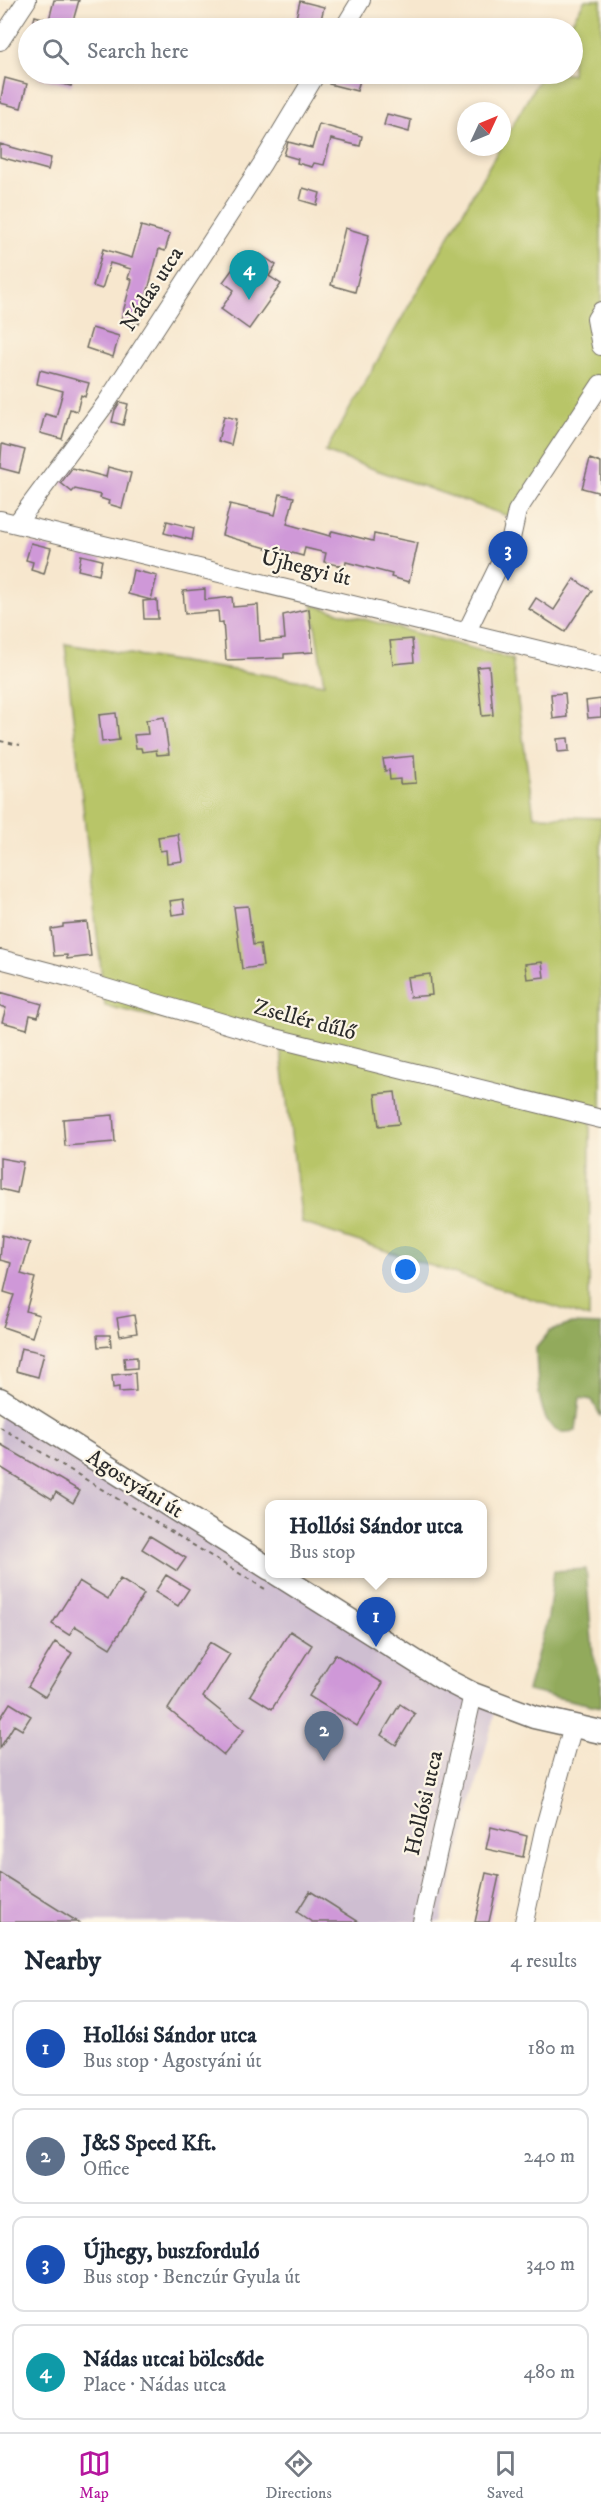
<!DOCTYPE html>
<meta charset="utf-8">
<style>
body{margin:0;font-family:"IM FELL DW Pica",serif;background:#f2f2f3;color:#1f2937}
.compass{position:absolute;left:457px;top:102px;width:54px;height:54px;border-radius:50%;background:#fff;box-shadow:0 3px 9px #0003;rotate:46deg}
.you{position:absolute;left:406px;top:1270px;width:21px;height:21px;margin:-15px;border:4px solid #fff;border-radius:50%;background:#1a73e8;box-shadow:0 0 0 9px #1a73e833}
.badge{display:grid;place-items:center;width:39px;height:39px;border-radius:50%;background:#b5179e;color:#fff;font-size:20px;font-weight:700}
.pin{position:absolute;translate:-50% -50px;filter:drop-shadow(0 2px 3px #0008)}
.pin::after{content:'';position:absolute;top:32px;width:21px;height:18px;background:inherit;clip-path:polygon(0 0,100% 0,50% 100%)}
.popup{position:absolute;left:265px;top:1500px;width:222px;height:78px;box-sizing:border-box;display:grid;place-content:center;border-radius:12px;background:#fff;filter:drop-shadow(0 2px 4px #0005);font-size:20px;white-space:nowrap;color:#747a83}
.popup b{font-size:22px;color:#1f2937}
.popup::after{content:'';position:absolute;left:50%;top:100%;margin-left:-12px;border:12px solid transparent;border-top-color:#fff}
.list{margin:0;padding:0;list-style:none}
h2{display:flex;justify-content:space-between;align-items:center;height:78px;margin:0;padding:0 24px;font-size:26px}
h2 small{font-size:20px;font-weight:400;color:#747a83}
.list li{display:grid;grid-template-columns:39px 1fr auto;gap:18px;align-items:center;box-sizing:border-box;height:96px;margin:0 12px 12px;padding:0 12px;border:2px solid #e0e1e3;border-radius:12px}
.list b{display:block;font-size:22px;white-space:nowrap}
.list p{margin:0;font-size:20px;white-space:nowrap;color:#747a83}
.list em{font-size:20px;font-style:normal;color:#747a83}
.icon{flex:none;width:33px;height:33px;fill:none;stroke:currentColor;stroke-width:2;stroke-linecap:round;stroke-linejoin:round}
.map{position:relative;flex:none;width:601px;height:1922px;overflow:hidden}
.search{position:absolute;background:#fff;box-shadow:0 3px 9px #0003;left:18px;right:18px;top:18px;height:66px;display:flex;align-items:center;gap:15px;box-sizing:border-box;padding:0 21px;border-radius:33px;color:#747a83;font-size:22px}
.sheet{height:510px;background:#fff}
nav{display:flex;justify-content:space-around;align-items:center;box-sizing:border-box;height:84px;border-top:2px solid #e0e1e3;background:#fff;font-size:16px;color:#747a83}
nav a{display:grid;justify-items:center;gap:3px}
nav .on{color:#b5179e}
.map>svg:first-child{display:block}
.industrial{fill:#cebed1}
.green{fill:#b8c567;stroke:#727849;stroke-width:1.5}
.forest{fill:#92aa5c;stroke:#5e6a44;stroke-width:1.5}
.building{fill:#cf98d8}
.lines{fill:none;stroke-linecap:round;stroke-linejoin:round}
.minor-casing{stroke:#726d64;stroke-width:20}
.major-casing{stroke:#726d64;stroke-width:25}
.path{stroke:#726d64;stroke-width:2;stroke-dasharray:4.5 4.5;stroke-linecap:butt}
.minor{stroke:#fff;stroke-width:18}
.major{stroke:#fff;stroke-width:22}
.labels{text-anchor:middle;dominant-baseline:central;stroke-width:4.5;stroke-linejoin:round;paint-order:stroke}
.street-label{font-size:22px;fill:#2b2b2b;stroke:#fcf5e5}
</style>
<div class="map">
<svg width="601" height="1922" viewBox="0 0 601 1922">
<rect width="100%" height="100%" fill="#fcf5e5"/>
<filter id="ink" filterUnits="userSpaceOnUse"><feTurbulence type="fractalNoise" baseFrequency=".0167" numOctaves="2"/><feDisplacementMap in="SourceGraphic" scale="12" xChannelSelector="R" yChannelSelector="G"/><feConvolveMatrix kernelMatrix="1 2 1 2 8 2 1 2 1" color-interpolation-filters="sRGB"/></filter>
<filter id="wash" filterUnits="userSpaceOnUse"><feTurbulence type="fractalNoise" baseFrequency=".008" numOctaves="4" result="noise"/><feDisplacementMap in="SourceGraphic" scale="24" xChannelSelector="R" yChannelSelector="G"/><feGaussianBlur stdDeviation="1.35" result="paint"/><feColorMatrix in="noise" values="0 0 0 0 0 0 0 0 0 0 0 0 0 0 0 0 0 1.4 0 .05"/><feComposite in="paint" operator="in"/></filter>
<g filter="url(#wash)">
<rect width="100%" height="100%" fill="#f7e7ce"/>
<path class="industrial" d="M0 1397 497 1705 441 1922H0Z"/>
<path class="green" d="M585 0H601V388L522 521 325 452 542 74H572V28H568Z
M312 605 512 659 534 816 601 818V1118L590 1117 589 1318 302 1223 280 1045 105 1006 65 644 324 684Z"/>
<path class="forest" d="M571 1324 601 1325V1417L592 1400 580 1398 576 1431C572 1431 565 1433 561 1432 536 1426 537 1369 536 1348L550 1331Z
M586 1569 593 1654 601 1680V1707L527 1691 548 1617 554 1571Z"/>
<g id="blocks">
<path class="building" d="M54 0H79L71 28H32L35 16 49 20Z
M300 1 324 7 319 28 294 26Z
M38 74H74L71 86 38 77Z
M331 74H350L361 76 357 91 329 84Z
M5 78 27 84 21 108 0 103Z
M387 114 411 120 409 132 384 125Z
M319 124 362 136 360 146 331 139 324 165 314 163 312 167 297 163 298 159 284 155 288 142 312 148Z
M0 144 51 158 48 170 0 157Z
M303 188 320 193 317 205 300 200Z
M141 226 170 234 165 251 159 249 139 324 121 319 132 280 128 278 131 269 110 263 102 289 93 286 103 249 132 258Z
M345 228 369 235 355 292 331 285Z
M260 254 276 265 269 276 281 284 249 329 221 309 234 290 223 282 240 259 251 266Z
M92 328 119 336 113 357 86 348Z
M40 370 89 383 85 397 81 395 77 411 70 409 62 439 40 433 45 414 56 417 63 391 37 384Z
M120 402 128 404 123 425 112 422 115 410Z
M224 416 237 419 231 445 218 441Z
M2 444 25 450 19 473 0 468Z
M590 459 601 463V493L582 488Z
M108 467 131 473 122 508 108 504 109 501 100 498 101 495 75 489 72 492 61 483 72 468 106 477Z
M280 494 294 497 287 524 330 536 332 531 373 541 374 534 418 543 409 582 391 577 392 574 346 562 345 567 324 562 326 553 305 548 303 556 281 550 280 552 222 535 230 504 275 515Z
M167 521 194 528 192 540 164 533Z
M31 543 51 548 44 574 31 570 33 562 26 560Z
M81 555 102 560 99 575 78 570Z
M133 570 157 576 151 600 128 594Z
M574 579 592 591 565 632 529 609 536 598 554 610Z
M205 589V600L232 597 233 607 258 605 260 641 285 639 283 615 309 609 313 652 284 654V658L226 660 223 622 219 623 218 611 185 614 183 591Z
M157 600 158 619H144L143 601Z
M412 639 414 662 393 664 390 641Z
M489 666 493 715 482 716 477 667Z
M565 693 567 717 553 719 551 694Z
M601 699V717L588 718 586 701Z
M116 713 119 740 102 742 99 715Z
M164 717 169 754 157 755 156 750 142 752 141 748H136L134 735 148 734 146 720Z
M568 738 569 751 558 752 557 739Z
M414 756 416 783 400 784V779L390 780 389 770 385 771 383 759Z
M178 834 182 861 167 863 166 850 160 851 158 837Z
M183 899 185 913 172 915 170 901Z
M248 906 253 945 260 944 263 966 242 969 234 907Z
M87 922 91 956 67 959V955L54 956 51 929 63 927V924Z
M542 962 544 977 527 979 525 964Z
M430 974 432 995 410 997 407 977Z
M0 992 42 1004 38 1017 30 1015 27 1029 2 1022 6 1008 0 1006Z
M395 1092 399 1124 379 1126 375 1094Z
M113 1115 115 1142 65 1146 63 1119Z
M0 1158 23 1162 17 1193 0 1189Z
M2 1235 30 1243 21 1274 35 1278 26 1311 39 1315 32 1337 3 1327 14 1295 4 1292 11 1263 0 1260Z
M134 1315 137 1333 120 1336 117 1318Z
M97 1335H110L111 1346 98 1347Z
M21 1348 44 1353 38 1377 16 1371Z
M137 1357V1368L125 1369 124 1358Z
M135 1373 136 1391 119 1392V1387L113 1388 112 1375Z
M0 1444 80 1491 73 1503 56 1492 52 1499 0 1467Z
M150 1536 186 1558 177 1571 142 1549Z
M166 1575 189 1589 178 1606 155 1592Z
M120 1579 144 1594 110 1648 75 1626 69 1635 52 1624 79 1581 108 1599Z
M290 1631 312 1645 272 1709 250 1695Z
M55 1642 72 1653 45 1697 28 1686Z
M210 1642 230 1654 203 1697 244 1730 224 1755 168 1709Z
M335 1654 383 1683 357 1726 309 1696Z
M10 1703 31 1716 22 1730 14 1725 0 1748V1719Z
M400 1704 415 1714 396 1745 381 1735Z
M491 1827 527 1836 523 1857 486 1849Z
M0 1873 78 1922H0Z
M486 1873 499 1876 489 1922H475Z
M310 1891 359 1922H312L297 1912Z"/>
</g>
</g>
<g filter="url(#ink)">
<use href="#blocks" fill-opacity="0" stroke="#726d64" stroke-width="1.5"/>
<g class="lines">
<defs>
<path id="minor" d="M344 28 361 0
M0 41 27 0
M601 311 596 319 601 346
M0 520 601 665
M17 523 107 402 262 164 316 74
M467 631 510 543 517 511 601 384
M0 959 72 978 267 1036 601 1119
M422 1922 473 1694
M524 1922 544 1830 573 1726"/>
<path id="major" d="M0 1399 270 1569
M277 1574 442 1678 473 1694 534 1717 601 1732"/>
</defs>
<use href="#minor" class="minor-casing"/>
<use href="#major" class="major-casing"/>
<path class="path" d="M0 741 20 745
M0 1427 265 1589"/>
<use href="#minor" class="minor"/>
<use href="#major" class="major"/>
</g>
</g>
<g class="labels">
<g class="street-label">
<text transform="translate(152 289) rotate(-57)">Nádas utca</text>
<text transform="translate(306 568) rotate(14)">Újhegyi út</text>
<text transform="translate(305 1020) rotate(15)">Zsellér dűlő</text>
<text transform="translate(135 1484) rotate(32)">Agostyáni út</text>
<text transform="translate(424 1803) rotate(-77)">Hollósi utca</text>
</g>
</g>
</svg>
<svg class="compass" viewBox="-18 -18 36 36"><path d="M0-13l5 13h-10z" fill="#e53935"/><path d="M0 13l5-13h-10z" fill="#747a83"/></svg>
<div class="you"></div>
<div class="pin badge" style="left:376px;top:1647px;background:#1a4fb4">1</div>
<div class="popup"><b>Hollósi Sándor utca</b>Bus stop</div>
<div class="pin badge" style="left:324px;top:1761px;background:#5c6f8a">2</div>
<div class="pin badge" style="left:508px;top:581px;background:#1a4fb4">3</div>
<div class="pin badge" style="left:249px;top:300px;background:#0f9aa8">4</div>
<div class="search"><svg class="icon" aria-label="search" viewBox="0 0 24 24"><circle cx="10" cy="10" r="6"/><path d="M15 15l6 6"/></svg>Search here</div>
</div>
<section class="sheet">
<h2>Nearby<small>4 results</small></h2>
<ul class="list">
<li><span class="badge" style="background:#1a4fb4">1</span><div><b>Hollósi Sándor utca</b><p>Bus stop · Agostyáni út</p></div><em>180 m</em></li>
<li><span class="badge" style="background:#5c6f8a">2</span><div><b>J&amp;S Speed Kft.</b><p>Office</p></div><em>240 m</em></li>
<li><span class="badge" style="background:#1a4fb4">3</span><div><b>Újhegy, buszforduló</b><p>Bus stop · Benczúr Gyula út</p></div><em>340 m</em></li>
<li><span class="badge" style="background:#0f9aa8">4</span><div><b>Nádas utcai bölcsőde</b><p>Place · Nádas utca</p></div><em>480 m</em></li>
</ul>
</section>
<nav>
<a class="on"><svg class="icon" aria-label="map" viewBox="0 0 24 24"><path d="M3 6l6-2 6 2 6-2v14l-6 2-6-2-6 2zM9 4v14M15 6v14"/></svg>Map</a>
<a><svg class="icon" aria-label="directions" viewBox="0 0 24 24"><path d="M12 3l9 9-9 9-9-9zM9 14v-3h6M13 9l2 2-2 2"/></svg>Directions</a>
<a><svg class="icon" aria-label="saved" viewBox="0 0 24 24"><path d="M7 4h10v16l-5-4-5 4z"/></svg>Saved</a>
</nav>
